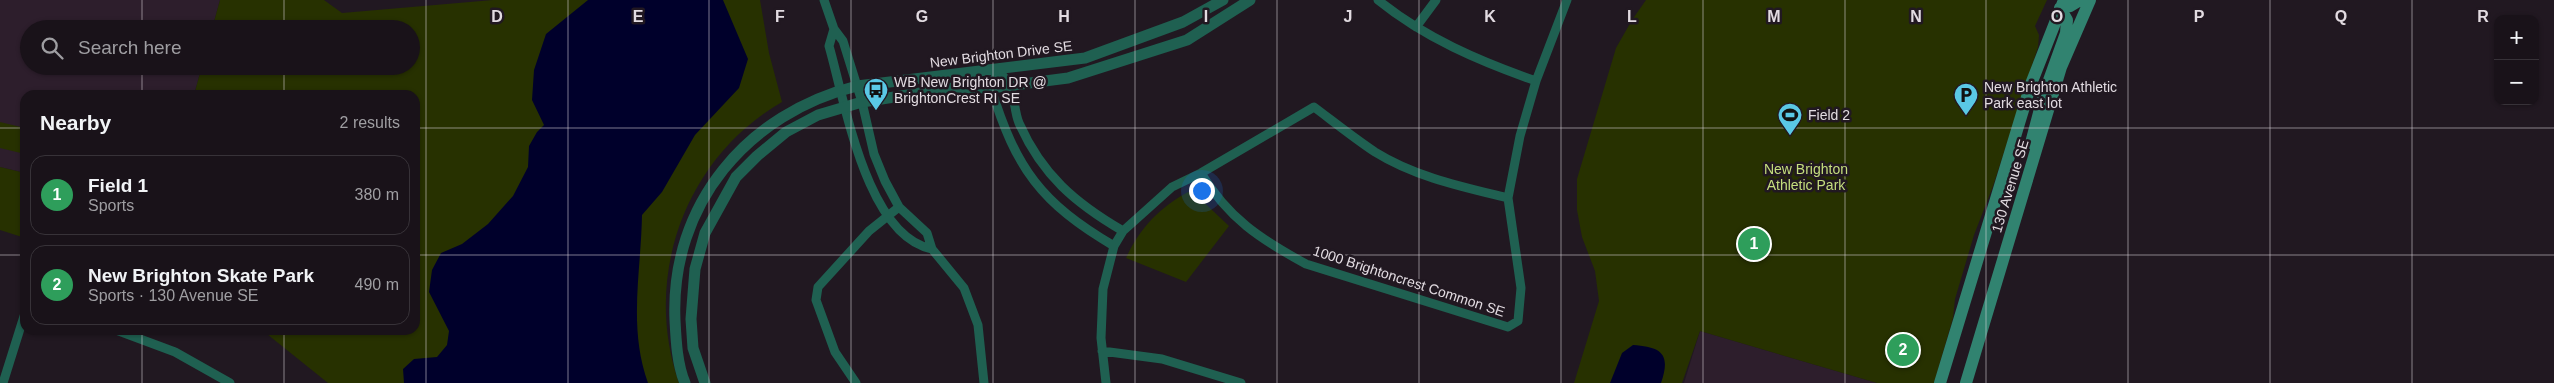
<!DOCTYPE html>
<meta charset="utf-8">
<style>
body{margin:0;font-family:Helvetica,sans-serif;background:#221b22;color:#f1f3f6}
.controls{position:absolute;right:15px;top:15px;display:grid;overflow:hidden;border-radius:10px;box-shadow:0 1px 4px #0004}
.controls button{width:45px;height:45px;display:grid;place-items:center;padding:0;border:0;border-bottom:1px solid #373238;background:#191219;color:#f1f3f6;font:25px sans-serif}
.you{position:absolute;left:1201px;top:190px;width:18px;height:18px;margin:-12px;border:4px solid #fff;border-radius:50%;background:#1a73e8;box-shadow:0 0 0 8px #1a73e833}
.badge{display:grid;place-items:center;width:32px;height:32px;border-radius:50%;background:#5ac8e5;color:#fff;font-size:16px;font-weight:700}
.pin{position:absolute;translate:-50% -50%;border:2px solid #fff;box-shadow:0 1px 5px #0006}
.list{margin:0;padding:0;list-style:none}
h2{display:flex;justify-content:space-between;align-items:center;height:65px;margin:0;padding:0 20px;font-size:21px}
h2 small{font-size:16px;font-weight:400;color:#9f9ea2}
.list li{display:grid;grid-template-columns:32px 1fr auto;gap:15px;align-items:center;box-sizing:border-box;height:80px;margin:0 10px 10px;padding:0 10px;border:1px solid #373238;border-radius:15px}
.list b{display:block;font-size:19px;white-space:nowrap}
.list p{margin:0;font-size:16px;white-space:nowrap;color:#9f9ea2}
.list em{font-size:16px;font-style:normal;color:#9f9ea2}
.icon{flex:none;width:28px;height:28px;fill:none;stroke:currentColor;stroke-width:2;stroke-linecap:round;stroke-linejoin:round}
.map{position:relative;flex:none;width:2554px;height:383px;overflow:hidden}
.search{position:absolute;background:#191219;box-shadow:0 1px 4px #0004;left:20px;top:20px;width:400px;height:55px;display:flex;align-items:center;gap:12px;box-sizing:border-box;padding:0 18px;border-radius:28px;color:#9f9ea2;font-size:19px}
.panel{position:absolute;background:#191219;box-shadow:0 1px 4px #0004;left:20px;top:90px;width:400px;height:245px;border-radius:15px}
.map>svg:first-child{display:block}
.built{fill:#2d1e2c}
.green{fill:#273100}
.water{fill:#00002b}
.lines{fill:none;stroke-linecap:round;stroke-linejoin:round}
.minor{stroke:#1f6051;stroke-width:9}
.tertiary{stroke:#1f6051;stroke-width:11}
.secondary{stroke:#318370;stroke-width:12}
.grid{fill:none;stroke:#e2dbe1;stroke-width:1;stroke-opacity:0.55}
.labels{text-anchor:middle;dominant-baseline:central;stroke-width:5;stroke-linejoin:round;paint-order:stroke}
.street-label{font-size:14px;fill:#e2dbe1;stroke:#211821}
.poi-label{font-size:14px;fill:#e2dbe1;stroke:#211821;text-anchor:start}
.park-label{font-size:14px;fill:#c5de7e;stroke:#211821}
.grid-label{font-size:16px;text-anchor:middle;font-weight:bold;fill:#e2dbe1;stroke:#211821;stroke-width:5;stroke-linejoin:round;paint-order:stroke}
</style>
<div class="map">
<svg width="2554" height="383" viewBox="0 0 2554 383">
<rect width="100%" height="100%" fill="#211821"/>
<path class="built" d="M0 0H220L212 29H29V66H202L194 95H25V173L0 167Z
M1700 331 1877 383H1684Z"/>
<path class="green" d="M220 0H324L342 13 493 0H760L769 53 782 102C685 158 642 277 679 383H328L262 330H415V95H194L202 66H411V29H212Z
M1646 0H2047L2035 26 2039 35 2038 47 1993 186 1974 235 1955 299 1953 318 1934 383H1877L1700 331 1682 383H1574L1599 301 1595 271 1582 237 1577 210V179L1616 48 1632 20Z
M0 122 25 128V154L0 148Z
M0 167 25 173V238L0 230Z
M1188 192 1194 193 1229 226 1186 282 1126 258C1140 228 1159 208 1188 192Z"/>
<path class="water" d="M588 0H723L748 59 739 88 695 135 662 192 642 215C641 273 628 327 648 383H404L403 369 414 359 437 357 447 345 449 331 429 292 432 270 441 253 462 244 488 224 513 196 528 167 529 146 537 132 544 125 532 100 534 70 546 34Z
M1633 345C1662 347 1671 354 1661 383H1610L1622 353Z"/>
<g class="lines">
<path class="minor" d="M824 0 834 29 843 41 862 102 874 154 885 181 899 207 927 233 932 249 964 288 978 325 984 383
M1378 0C1425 38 1479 61 1536 81L1567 0
M1416 27 1436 0
M834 29 829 46C845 101 866 236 932 249
M998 70 991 88C1016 169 1041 203 1114 246
M998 70C1002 75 1007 80 1010 86 1015 97 1014 111 1019 123 1042 175 1075 203 1123 231
M1201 173C1228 218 1260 239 1306 264L1508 327 1518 321 1521 288 1508 198 1520 136 1536 81
M116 330 175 352 230 383
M1102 351 1162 359 1241 383
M3 383 25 313
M856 383 835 352 816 300 818 287 869 231 899 207
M1106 383 1101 338 1103 289 1114 246 1123 231 1172 187 1201 173 1314 107C1334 122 1354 138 1375 152 1415 177 1463 187 1508 198"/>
<path class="tertiary" d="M685 383C677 364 676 340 675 320 670 204 748 113 857 86L1085 58 1183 22 1223 0
M705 383 693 348 691 319 695 269 705 233 736 177 757 156 786 132 818 115 862 102 953 88H991L1068 78 1187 40 1250 0"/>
<path class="secondary" d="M2060 8 2070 6 2080 0
M2031 143 2044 94 2066 33 2067 20 2060 8
M1940 383 2031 84 2064 0
M1966 383 2061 67 2090 0"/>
</g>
<path class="grid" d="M142 0V29M284 0V29M426 0V383M568 0V383M709 0V383M851 0V383M993 0V383M1135 0V383M1277 0V383M1419 0V383M1561 0V383M1703 0V383M1845 0V383M1986 0V383M2128 0V383M2270 0V383M2412 0V383M142 66V95M284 66V95M0 128H25M415 128H2554M0 255H25M415 255H2554M142 330V383M284 330V383"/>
<defs>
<symbol id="bus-pin" viewBox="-11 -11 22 30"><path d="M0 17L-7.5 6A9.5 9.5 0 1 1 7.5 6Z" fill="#5ac8e5" stroke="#211821"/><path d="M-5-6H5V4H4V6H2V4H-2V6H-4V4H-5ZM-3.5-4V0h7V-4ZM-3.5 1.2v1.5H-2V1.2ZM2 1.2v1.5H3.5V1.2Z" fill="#111"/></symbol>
<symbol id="parking-pin" viewBox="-11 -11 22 30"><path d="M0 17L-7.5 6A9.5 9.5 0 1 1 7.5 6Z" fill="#5ac8e5" stroke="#211821"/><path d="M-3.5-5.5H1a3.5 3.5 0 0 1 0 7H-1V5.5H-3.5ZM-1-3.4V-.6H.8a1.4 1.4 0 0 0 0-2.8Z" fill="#111"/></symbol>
<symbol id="stadium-pin" viewBox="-11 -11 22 30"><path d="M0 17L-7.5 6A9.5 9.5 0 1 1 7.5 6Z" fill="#5ac8e5" stroke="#211821"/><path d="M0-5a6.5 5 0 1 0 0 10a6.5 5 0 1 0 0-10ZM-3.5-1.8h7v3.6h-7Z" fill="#111"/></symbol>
</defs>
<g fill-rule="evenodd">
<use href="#bus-pin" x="862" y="76" width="28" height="38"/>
<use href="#parking-pin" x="1952" y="81" width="28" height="38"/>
<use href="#stadium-pin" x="1776" y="101" width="28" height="38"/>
</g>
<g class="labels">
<g class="street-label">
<text transform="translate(1001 54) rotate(-7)">New Brighton Drive SE</text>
<text transform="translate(2010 186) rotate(-73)">130 Avenue SE</text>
<text transform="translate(1409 281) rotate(18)">1000 Brightoncrest Common SE</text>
</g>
<g class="poi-label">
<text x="894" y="82">WB New Brighton DR @<tspan x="894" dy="16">BrightonCrest RI SE</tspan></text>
<text x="1984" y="87">New Brighton Athletic<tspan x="1984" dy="16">Park east lot</tspan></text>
<text x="1808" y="115">Field 2</text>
</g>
<g class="park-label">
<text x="1806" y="169">New Brighton<tspan x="1806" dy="16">Athletic Park</tspan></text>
</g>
</g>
<g class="grid-label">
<text x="497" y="22">D</text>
<text x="638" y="22">E</text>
<text x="780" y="22">F</text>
<text x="922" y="22">G</text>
<text x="1064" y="22">H</text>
<text x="1206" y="22">I</text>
<text x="1348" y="22">J</text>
<text x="1490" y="22">K</text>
<text x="1632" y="22">L</text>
<text x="1774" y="22">M</text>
<text x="1916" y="22">N</text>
<text x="2057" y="22">O</text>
<text x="2199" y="22">P</text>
<text x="2341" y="22">Q</text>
<text x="2483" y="22">R</text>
</g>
</svg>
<div class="controls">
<button>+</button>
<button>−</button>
</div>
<div class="you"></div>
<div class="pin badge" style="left:1754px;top:244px;background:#2e9e5b">1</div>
<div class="pin badge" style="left:1903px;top:350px;background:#2e9e5b">2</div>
<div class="search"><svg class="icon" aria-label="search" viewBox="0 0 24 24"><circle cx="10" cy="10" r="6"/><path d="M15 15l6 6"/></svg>Search here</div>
<section class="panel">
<h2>Nearby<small>2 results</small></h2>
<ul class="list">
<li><span class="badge" style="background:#2e9e5b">1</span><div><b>Field 1</b><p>Sports</p></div><em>380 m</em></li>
<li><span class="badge" style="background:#2e9e5b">2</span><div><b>New Brighton Skate Park</b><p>Sports · 130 Avenue SE</p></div><em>490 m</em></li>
</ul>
</section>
</div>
